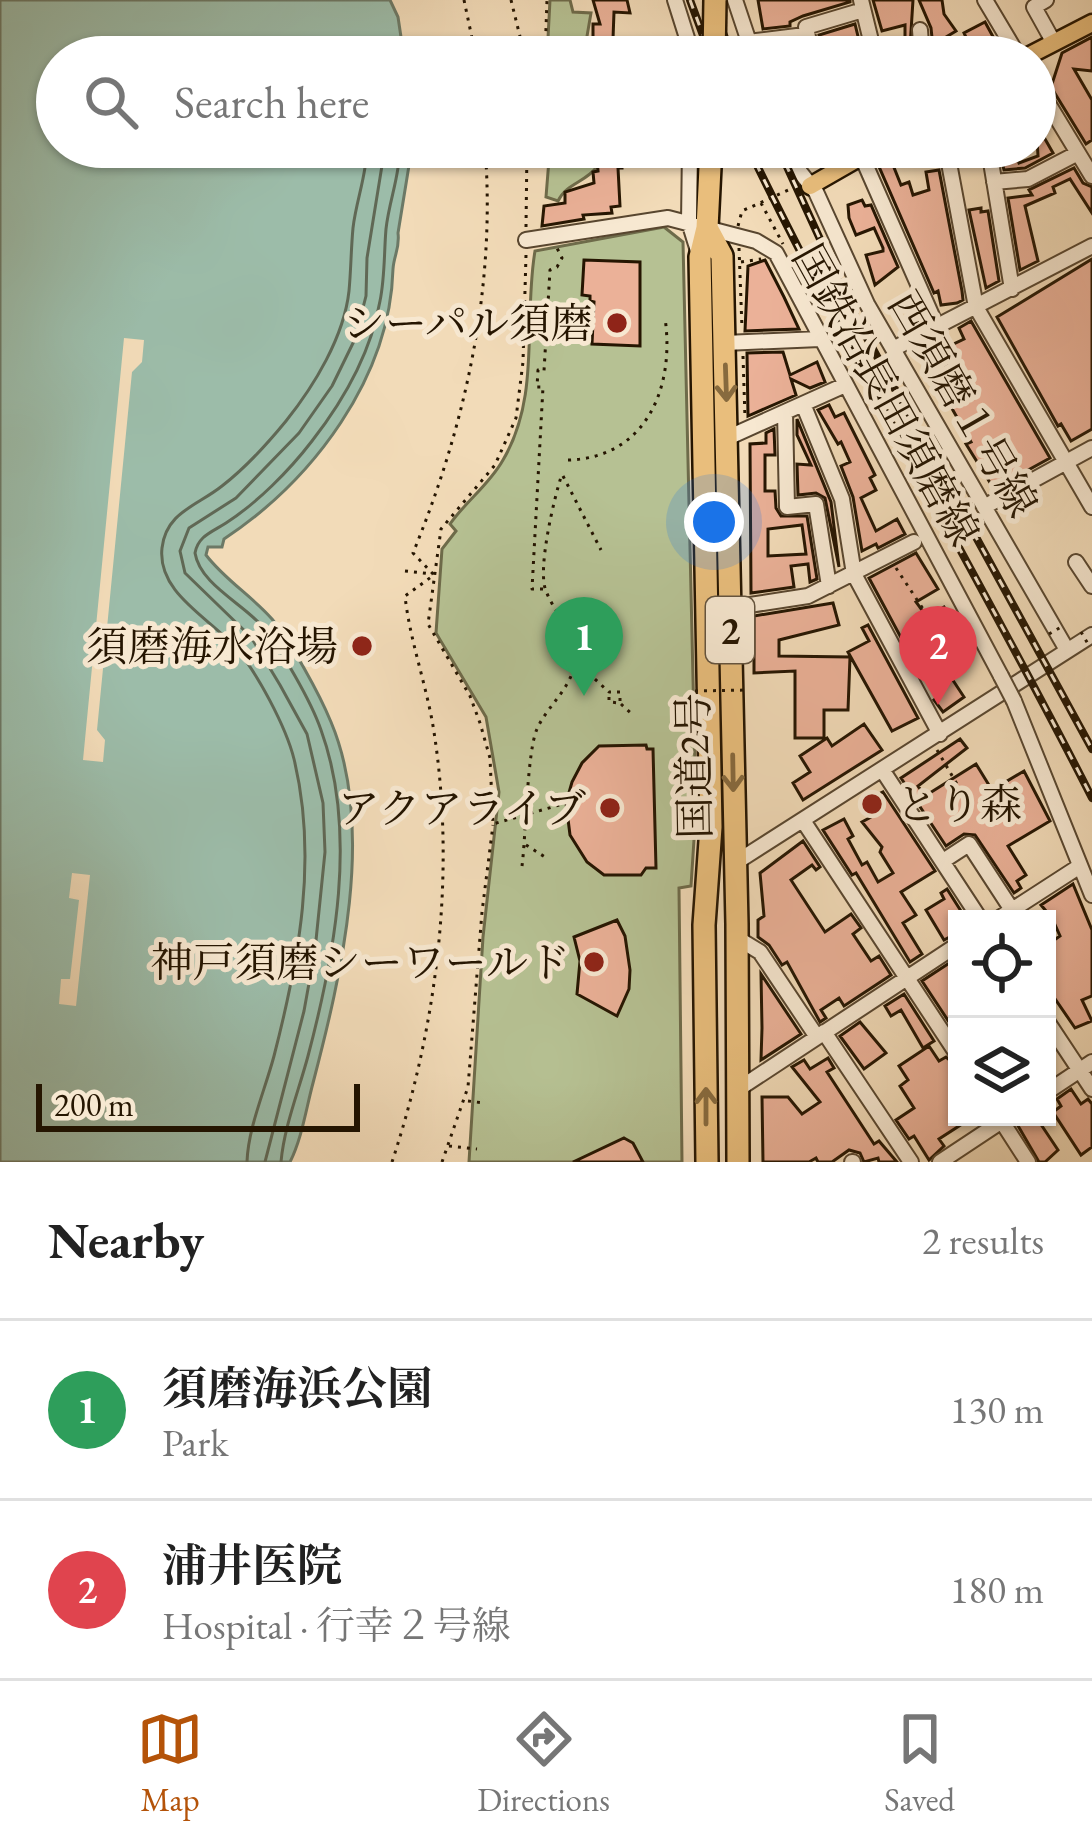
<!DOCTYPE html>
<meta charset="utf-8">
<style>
body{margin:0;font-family:"EB Garamond","Noto Serif JP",serif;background:#f2f2f2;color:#222}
.controls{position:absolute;right:36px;bottom:36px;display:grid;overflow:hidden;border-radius:0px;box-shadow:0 3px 9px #0004}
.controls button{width:108px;height:108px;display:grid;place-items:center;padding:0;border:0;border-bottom:3px solid #e0e0e0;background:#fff;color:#222;font:60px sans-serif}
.scale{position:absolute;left:36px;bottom:30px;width:324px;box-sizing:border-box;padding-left:12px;border:6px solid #251501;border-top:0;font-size:33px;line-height:42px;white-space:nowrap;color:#251501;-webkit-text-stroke:9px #f7e8d1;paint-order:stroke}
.you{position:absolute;left:714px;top:522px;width:42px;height:42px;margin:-30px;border:9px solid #fff;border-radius:50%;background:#1a73e8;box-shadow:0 0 0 18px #1a73e833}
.badge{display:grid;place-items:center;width:78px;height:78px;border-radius:50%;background:#b45309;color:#fff;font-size:39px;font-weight:700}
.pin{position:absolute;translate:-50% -99px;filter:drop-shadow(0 3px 6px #0008)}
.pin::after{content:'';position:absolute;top:63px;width:42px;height:36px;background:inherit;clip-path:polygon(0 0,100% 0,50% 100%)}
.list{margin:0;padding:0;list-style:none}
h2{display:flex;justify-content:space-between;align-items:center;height:156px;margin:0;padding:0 48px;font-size:51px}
h2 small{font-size:39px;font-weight:400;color:#767676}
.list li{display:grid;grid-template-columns:78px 1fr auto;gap:36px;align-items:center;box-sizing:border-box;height:180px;padding:0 48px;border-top:3px solid #e0e0e0}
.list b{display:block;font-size:45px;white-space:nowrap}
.list p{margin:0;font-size:39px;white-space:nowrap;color:#767676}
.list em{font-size:39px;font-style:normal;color:#767676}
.icon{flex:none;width:66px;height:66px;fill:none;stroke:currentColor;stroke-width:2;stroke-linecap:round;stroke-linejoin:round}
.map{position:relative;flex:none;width:1092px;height:1162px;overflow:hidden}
.search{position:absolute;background:#fff;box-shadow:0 3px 9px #0004;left:36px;right:36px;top:36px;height:132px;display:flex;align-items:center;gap:30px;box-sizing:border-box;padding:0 42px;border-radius:66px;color:#767676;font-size:45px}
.sheet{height:516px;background:#fff}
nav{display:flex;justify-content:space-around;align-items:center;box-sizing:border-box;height:168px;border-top:3px solid #e0e0e0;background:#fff;font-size:33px;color:#767676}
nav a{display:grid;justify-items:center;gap:6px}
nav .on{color:#b45309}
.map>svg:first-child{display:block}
.green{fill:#b6c193;stroke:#6e6b4a;stroke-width:3}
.water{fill:#9cbca9;stroke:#6c7966;stroke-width:3}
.pier{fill:#f2dbb8}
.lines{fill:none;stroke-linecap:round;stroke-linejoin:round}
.shore{stroke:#606855;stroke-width:3}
.building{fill:#ebb198;stroke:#251501;stroke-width:3;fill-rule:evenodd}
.minor-casing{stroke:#58462f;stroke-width:18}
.major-casing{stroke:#251501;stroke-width:21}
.highway-casing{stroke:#251501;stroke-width:26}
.path{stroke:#251501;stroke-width:3;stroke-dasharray:3 6;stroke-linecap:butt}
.minor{stroke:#f7e8d1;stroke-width:14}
.major{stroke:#e9be7c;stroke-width:16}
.highway{stroke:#e9be7c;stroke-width:21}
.rail-casing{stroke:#251501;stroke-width:8}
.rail{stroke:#f7e8d1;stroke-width:3;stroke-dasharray:9;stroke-linecap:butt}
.minor-bridge-casing{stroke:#58462f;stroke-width:18;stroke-linecap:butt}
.highway-bridge-casing{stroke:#251501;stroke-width:26;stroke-linecap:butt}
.path-bridge{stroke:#251501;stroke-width:3;stroke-dasharray:3 6;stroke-linecap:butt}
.minor-bridge{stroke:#f7e8d1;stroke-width:14}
.highway-bridge{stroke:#e9be7c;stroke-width:21}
.oneway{stroke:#876a3e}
.poi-dot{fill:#8f2418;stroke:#f7e8d1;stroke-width:4.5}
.labels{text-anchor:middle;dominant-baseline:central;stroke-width:10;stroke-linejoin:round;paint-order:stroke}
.shield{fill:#f7e8d1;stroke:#64543f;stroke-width:3}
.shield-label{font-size:39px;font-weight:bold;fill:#251501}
.poi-label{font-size:42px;fill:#251501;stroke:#f7e8d1;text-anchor:end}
.street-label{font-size:42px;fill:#251501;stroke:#f7e8d1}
</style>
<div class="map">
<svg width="1092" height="1162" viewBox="0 0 1092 1162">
<rect width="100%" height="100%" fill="#f2dbb8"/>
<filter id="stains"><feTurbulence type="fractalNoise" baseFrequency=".00167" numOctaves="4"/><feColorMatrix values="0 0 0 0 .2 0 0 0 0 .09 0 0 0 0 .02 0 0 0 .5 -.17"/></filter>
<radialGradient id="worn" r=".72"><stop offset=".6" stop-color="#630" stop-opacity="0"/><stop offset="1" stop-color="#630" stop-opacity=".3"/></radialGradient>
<path class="green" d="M550 0H570L573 12 591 13 586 42 557 43 555 57H547Z
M550 147H556L559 156 605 157 606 166 596 168C585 182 566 184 558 201L546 197Z
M664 227 683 242 696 809 691 886 679 888 682 1162H469L483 937 499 792 486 717 436 633 442 549 456 531 450 524C466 501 489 485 503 460 541 396 523 321 535 251Z"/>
<path class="water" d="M0 0H390L398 17 404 57H57V147H412L398 233C400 248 394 255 393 269 390 378 313 480 224 539L222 547H208L206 555C225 580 252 596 272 619 292 644 319 693 331 722 376 829 341 976 313 1083 306 1109 302 1138 290 1162H0Z"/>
<path class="pier" d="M124 338 144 340 142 362 132 372 97 730 105 740 103 762 83 760Z
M72 873 90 875 76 1006 59 1004 61 979H70L79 900 69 898Z"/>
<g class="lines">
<path class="shore" d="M247 1162C248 1128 265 1090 274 1056 299 959 318 858 294 759 286 727 257 672 235 647 210 618 157 593 162 548 166 512 197 506 222 486 244 469 268 443 286 421 314 386 344 337 349 291 351 270 351 249 353 228 356 201 367 174 367 147
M265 1162 304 1011 315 950 325 852 323 803 307 734 280 685 251 637 185 573 180 551 189 528 236 498 299 433 332 386 355 339 366 296 367 258 385 147
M281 1162C284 1127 299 1090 308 1056 335 954 358 832 321 730 311 701 281 649 262 626 242 603 200 584 195 553 198 536 212 532 226 523 257 503 289 471 312 441 344 400 371 352 380 301 385 277 384 252 386 229 389 201 400 175 400 147"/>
</g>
<path class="building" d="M593 0H627L630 13 614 12 613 39H593V24H600Z
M758 0H850V2L803 16 790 22V26L763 29Z
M873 0H913L910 47H905V25L882 31Z
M919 0H942L944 14 956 31 941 40 948 57H934L931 28Z
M985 22 997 44 994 46 1000 57H973L968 49 971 48 964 33Z
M855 24 863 57H823L819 35Z
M1092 37V71L1074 69 1092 100V140L1086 144 1051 87 1062 53Z
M1035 104 1049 127 1041 132 1053 153 1025 168 1004 170 1002 162 1018 160 1019 163 1038 156Z
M596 147H622V168H618L620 206 611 207 612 213 583 215 584 219 542 226 544 206 565 203V192L594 183 593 172 598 171Z
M889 155 901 185 909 182 913 195 929 190 926 172 939 170 962 291 963 300 957 303 941 305 938 291 934 293 877 162Z
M1074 168 1083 183 1092 187V213L1070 179 1053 187 1055 193 1025 206 1038 261 1020 270 1008 198 1032 195 1029 190Z
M862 200 865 206 871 205 898 267 875 285 866 255 883 251V248L874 228 856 235 849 218 848 205Z
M981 208V212L988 211 999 281 986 288 969 210Z
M1092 259V429L1071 441 1061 424 1058 426 997 317Z
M584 260 640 262V346L592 344 594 302 590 301V296L582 295Z
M765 260 784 297 799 329 745 331 748 266Z
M971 321 1050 458 994 489 966 444 971 442 946 398 972 382 958 359 945 367 933 342 941 337 947 347 964 339 959 328Z
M783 352 790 375 817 362 825 382 810 388 791 379 796 395 748 416 747 353Z
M829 405 835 417 844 413 875 475 870 478 876 490 861 498 876 531 897 519 905 534 878 548 876 544 862 551 853 497 841 466 850 462 841 442 838 444 818 410Z
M797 419 831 502 839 567 825 498 816 493 798 495 797 464 811 465 797 435Z
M774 429 775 455H765V491H775L776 508 781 516H807L817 579 810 582 808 564 791 566 794 587 751 593 750 444 766 443V433ZM802 525 806 554 768 556V529Z
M916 553 938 589 916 602 927 617 944 607 952 620 947 623 954 637 933 650 964 697 943 712 934 700 940 695 913 660 869 578Z
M833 603 839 625 779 640V656L850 657 848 710H824V738H795V671L754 673V616Z
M868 625 918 718 892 731 848 652 869 641 862 628Z
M864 724 882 750 803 800 793 783 810 772 800 756 827 738 832 746Z
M960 739 967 748 918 786 925 796 976 764 992 790 1024 771 1050 821 1008 846 1026 875 1017 881 1021 888 1014 893 975 835 964 834 946 846 901 778Z
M646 745 647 749H653L656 868H646L641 875H604L587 862 570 835 566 803 572 782 582 763 599 746Z
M883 792 935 871 901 892 916 915 903 923 922 954 910 962 856 873 852 875 823 830 844 819 853 836 848 839 862 865 867 862 878 882 893 873 880 852 882 847 862 822 873 816 864 801Z
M803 841 820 867 816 870 812 865 791 880 825 932 851 914 861 928 853 934 871 961 879 956 891 975 844 1006 839 998 821 1010 826 1018 820 1022 787 962 782 965 769 945 758 937V920L764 916 760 873Z
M1073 884 1092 930V996L1082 1000 1092 1021 1075 1028 1049 990 1054 987 1047 976V945L1060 936 1052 918 1041 905Z
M947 889 966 919H957V933L944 940 926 910 944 899 941 893Z
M617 920 625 936 630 970 629 989 617 1016 577 994 580 961 574 937Z
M957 958V1009L951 1014 957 1023 955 1031 922 981Z
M761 974 801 1034 761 1060 762 1028Z
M904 994 934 1041 923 1048 901 1010 891 1016 885 1006Z
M860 1022 886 1053 864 1069 840 1036Z
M929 1046 939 1061 946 1057 957 1066V1117H973L939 1139 944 1146 929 1160 914 1136 909 1139 896 1120 914 1108 900 1086 908 1080 899 1066Z
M828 1058 834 1068 827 1072 874 1144 879 1141 897 1162H879L878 1158 864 1162 860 1153 849 1150 832 1162H818L816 1158 809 1162H763L762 1097H788L802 1114 820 1102 792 1067 804 1060 810 1069Z
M1071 1089 1081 1104 1088 1099 1092 1104V1147L1081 1155 1053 1112 1061 1106 1057 1099Z
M1036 1117 1058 1150 1045 1162H1039L1017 1124 1021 1117Z
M624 1138 633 1143 643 1162H573Z"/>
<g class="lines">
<defs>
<path id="minor" d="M675 0 693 57
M735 0 754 57
M861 0 875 57
M985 0 1019 57
M1046 0 1034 7 1054 43
M920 30 922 57
M748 42 805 35
M812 57 806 27 863 10
M1035 82 1092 176
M690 147 689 222 699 254
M790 147 800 172 816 192 867 304 1067 650
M946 147 976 307 1092 507
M1001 147 989 150 1012 289
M862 157 936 325
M994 182 1028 179 1078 153
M526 240 668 218 756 241 776 253 1001 676
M725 343 820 339
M893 349 1092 246
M803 404 842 499 854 574 940 734
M785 412 787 507 816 504 829 586
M727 438 845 385
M984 507 1092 448
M1076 562 1092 586
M730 608 808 596 914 542
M1014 701 1092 895
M883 771 980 919
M804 822 957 1054
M943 861 969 844 1012 910
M735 863 1092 635
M998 919 1080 866
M737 938 760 952 817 1037
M1047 1021 1092 1089
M824 1032 911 1162
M737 1090 957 945
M1047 1092 1092 1062
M999 1117 1028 1162
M852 1162H853
M940 1162 1008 1117"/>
<path id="major" d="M1026 57 1092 23
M810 186 878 147"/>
<path id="highway" d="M707 228 722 256 737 924 738 1162
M707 1162 704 925 711 827 700 257 707 228 711 147"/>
</defs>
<use href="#minor" class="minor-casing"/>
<use href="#major" class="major-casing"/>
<use href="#highway" class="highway-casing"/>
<path class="path" d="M464 0 476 57
M511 0 525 57
M525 54 545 56 547 0
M761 203 783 244
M738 226 742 211 795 187
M526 227 527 147
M739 248 742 328
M526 255 523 362 516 418 495 465 441 529 428 624 470 696 480 723 490 758 493 824 563 804
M741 262 761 259
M743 356 745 418
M568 460C647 458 675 386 665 318
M563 476 601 550
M940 530 974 512
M896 568 935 627
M405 571 432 574
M543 589H532L543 387H537L538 370 544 371 550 270 557 267 562 258 557 248
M575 661 609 692H620V703L609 702V692
M621 704 634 716
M937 750 971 808
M526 845 545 857
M522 866C526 836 527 751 537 729 548 704 575 686 575 657 576 630 555 615 546 591 537 570 554 498 562 474
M468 1101 484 1103
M449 1146 477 1149
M392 1162C437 1026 456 874 434 732 427 686 410 642 405 596L434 575 413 553C466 424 496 286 485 147
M442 1162 468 1087 482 912 493 825"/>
<use href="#minor" class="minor"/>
<use href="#major" class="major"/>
<use href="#highway" class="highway"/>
<defs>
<path id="rail" d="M690 0 711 57
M711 0 732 57
M748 147C855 368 981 579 1092 798
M778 147 856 318 1092 749"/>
</defs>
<use href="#rail" class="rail-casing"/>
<use href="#rail" class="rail"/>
<defs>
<path id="minor-bridge" d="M1001 676 1014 701"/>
<path id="highway-bridge" d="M714 57 715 0"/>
</defs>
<use href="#minor-bridge" class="minor-bridge-casing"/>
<use href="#highway-bridge" class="highway-bridge-casing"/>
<path class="path-bridge" d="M1081 632 1088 644
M1049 634 1061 627
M695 691 747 690"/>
<use href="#minor-bridge" class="minor-bridge"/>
<use href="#highway-bridge" class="highway-bridge"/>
</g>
<defs><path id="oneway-shaft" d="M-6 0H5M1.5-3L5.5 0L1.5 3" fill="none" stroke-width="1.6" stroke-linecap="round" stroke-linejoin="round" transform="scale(3)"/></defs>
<g class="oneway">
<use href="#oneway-shaft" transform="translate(726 383) rotate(88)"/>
<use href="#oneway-shaft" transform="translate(733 773) rotate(89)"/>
<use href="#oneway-shaft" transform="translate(706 1106) rotate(-90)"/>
</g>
<g class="poi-dot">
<circle cx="617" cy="323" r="12"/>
<circle cx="362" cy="646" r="12"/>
<circle cx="872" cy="804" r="12"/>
<circle cx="610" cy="808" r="12"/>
<circle cx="594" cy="962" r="12"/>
</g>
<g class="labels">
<rect class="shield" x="706" y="597" width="48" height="66" rx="9"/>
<g class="shield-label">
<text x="730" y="630">2</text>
</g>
<g class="poi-label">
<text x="593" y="323">シーパル須磨</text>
<text x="338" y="646">須磨海水浴場</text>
<text x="896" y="804" text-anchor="start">とり森</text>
<text x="586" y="808">アクアライブ</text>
<text x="570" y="962">神戸須磨シーワールド</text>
</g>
<g class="street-label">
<text transform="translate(886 395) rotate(61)">国鉄沿長田須磨線</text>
<text transform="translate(963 404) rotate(60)">西須磨１号線</text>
<text transform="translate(694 766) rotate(-91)">国道2号</text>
</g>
</g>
<rect width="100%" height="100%" filter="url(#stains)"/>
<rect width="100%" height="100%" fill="url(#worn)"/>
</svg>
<div class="controls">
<button><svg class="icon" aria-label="locate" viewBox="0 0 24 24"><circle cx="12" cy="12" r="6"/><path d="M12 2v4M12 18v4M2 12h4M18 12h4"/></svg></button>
<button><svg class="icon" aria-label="layers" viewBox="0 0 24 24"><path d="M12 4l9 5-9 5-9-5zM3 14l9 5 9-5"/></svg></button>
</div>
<div class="scale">200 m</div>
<div class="you"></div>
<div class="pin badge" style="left:584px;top:696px;background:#2e9e5b">1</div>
<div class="pin badge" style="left:938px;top:705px;background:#e0444e">2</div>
<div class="search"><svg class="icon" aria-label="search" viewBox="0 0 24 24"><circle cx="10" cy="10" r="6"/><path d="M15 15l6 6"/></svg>Search here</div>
</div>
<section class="sheet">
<h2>Nearby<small>2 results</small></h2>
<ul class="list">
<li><span class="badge" style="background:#2e9e5b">1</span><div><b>須磨海浜公園</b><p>Park</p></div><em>130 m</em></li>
<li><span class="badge" style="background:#e0444e">2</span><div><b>浦井医院</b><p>Hospital · 行幸２号線</p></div><em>180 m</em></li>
</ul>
</section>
<nav>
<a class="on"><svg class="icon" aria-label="map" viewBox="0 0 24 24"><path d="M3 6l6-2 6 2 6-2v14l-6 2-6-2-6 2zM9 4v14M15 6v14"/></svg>Map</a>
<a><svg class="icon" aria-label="directions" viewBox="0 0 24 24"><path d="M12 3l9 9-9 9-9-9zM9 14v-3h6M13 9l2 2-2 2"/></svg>Directions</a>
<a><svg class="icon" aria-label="saved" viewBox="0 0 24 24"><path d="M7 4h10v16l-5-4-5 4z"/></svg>Saved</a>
</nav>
